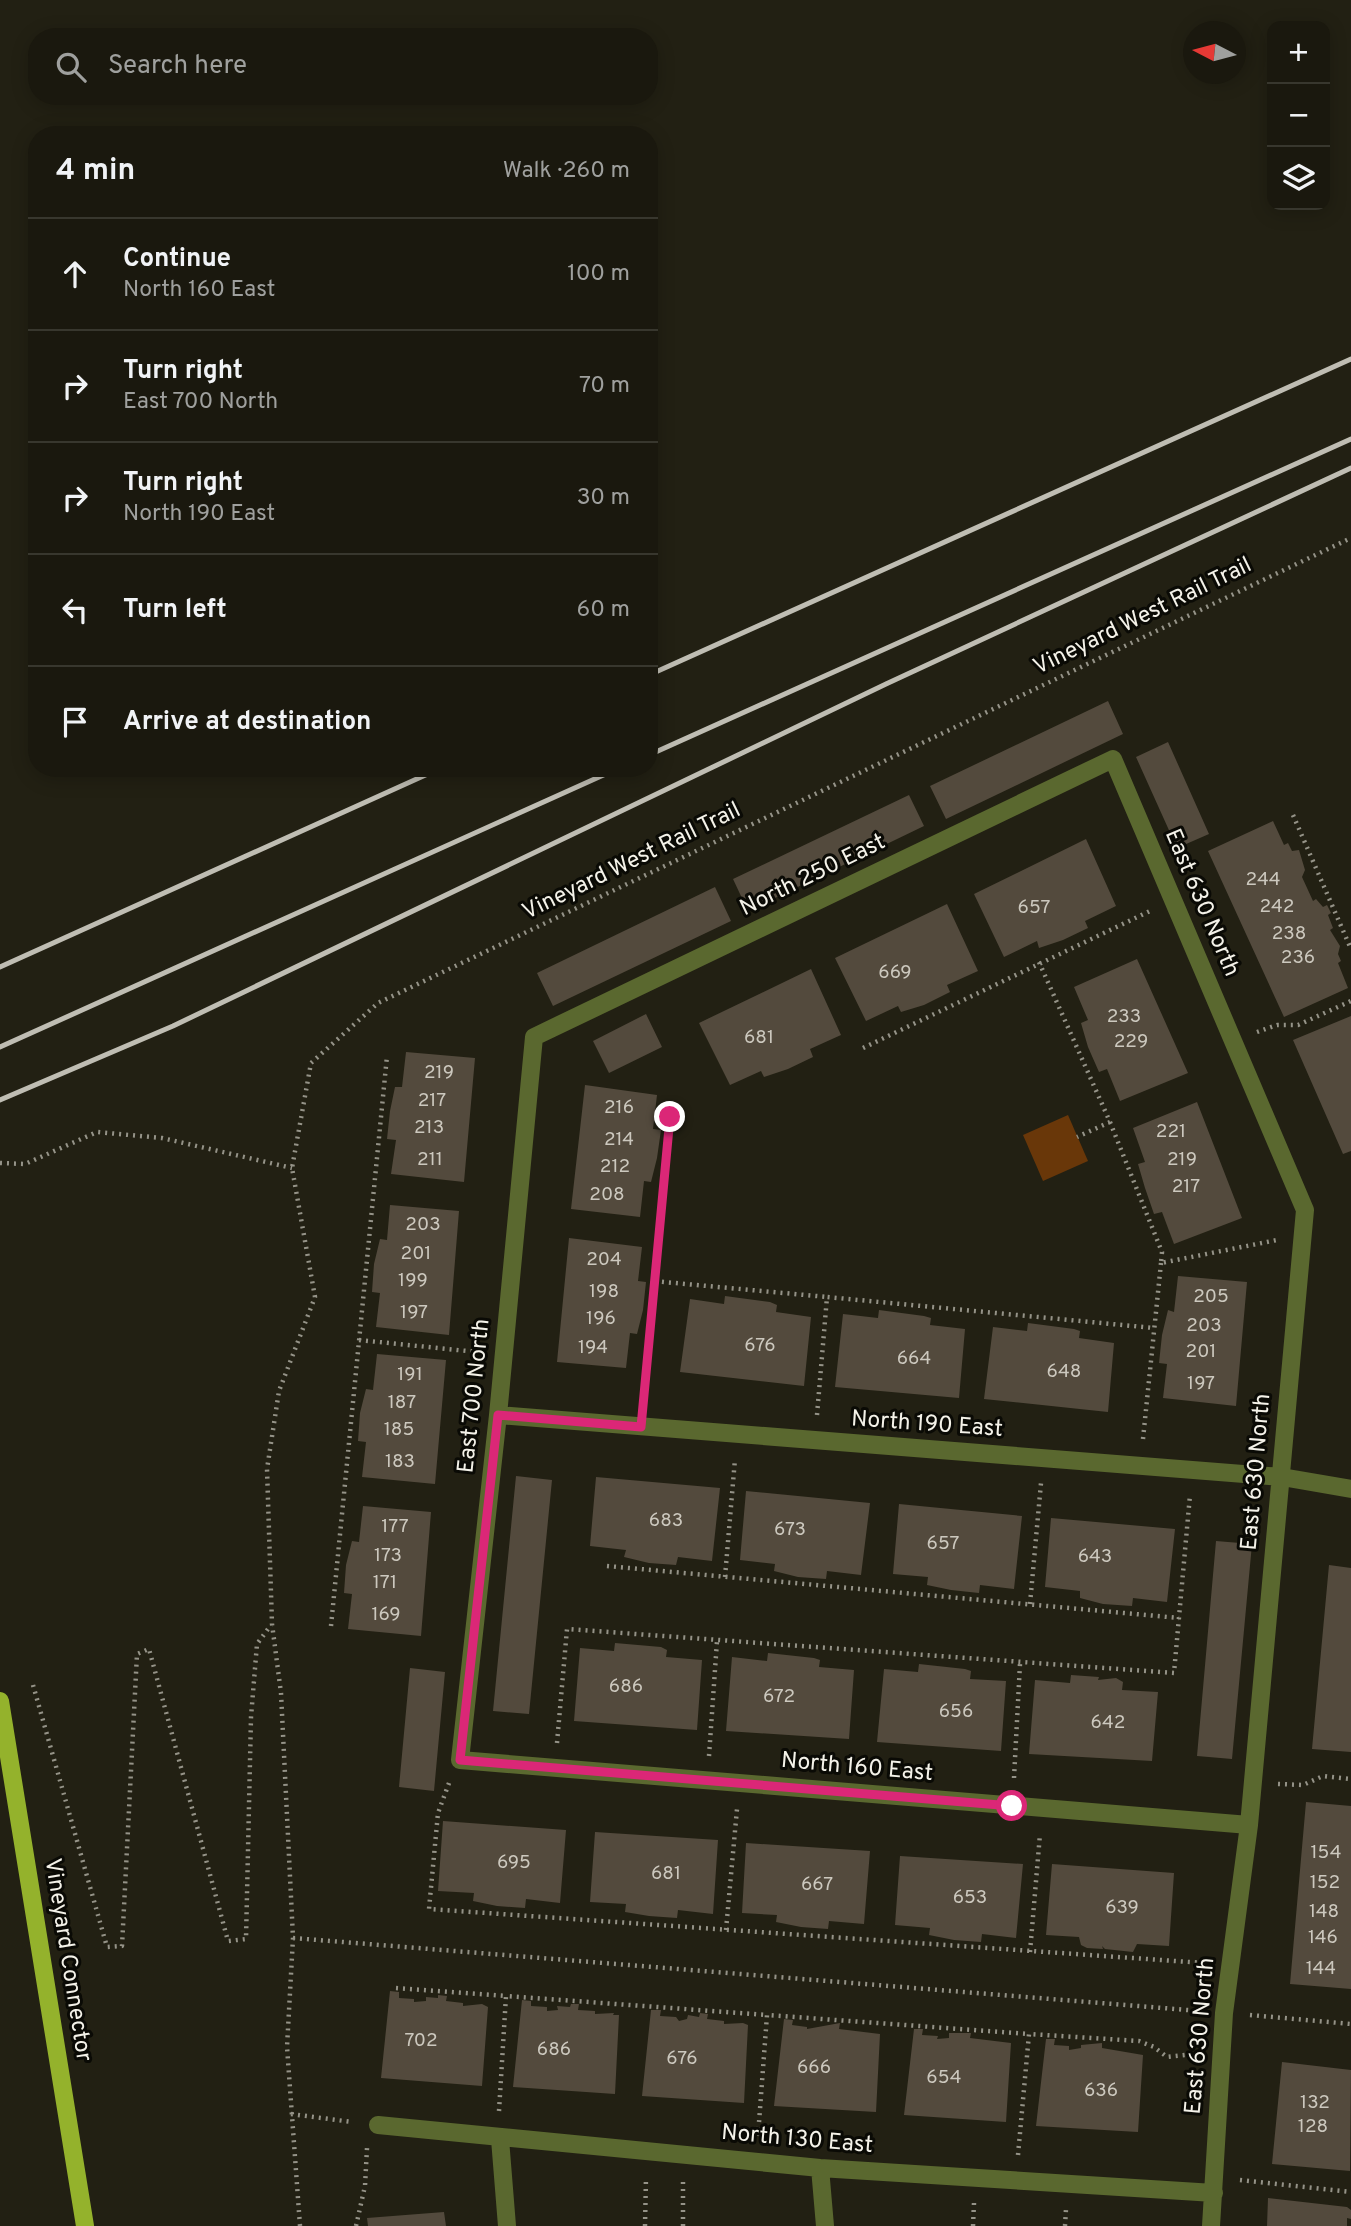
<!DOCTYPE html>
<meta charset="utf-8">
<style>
body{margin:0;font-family:Overpass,sans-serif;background:#27251c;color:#f1f3f6}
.controls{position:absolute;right:21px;top:21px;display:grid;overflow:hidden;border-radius:14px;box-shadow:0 4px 18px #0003}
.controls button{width:63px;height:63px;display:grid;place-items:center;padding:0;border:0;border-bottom:2px solid #38372e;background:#1a180e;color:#f1f3f6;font:35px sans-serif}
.compass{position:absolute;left:1183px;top:21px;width:63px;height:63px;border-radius:50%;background:#1a180e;box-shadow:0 4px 18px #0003;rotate:276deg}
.stop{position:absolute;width:21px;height:21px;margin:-16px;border:5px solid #db2777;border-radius:50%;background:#fff}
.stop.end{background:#db2777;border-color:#fff;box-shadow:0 2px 7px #0008}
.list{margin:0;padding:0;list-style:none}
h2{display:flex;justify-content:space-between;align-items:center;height:91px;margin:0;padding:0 28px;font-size:30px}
h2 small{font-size:23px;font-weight:400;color:#9fa09e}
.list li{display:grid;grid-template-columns:46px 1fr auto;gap:21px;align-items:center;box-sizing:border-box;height:112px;padding:0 28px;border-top:2px solid #38372e}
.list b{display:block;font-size:26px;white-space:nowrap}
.list p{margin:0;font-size:23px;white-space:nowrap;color:#9fa09e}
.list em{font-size:23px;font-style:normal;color:#9fa09e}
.icon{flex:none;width:38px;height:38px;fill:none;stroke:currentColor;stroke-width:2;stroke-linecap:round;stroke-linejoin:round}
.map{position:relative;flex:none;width:1351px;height:2226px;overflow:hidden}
.search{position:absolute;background:#1a180e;box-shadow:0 4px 18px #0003;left:28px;top:28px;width:630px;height:77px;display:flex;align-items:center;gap:18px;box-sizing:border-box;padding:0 24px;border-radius:28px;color:#9fa09e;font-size:26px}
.panel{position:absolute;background:#1a180e;box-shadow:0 4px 18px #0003;left:28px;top:126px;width:630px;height:651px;border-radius:28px}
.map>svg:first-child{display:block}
.park{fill:#693709}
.building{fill:#534a3d}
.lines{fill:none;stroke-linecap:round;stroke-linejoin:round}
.path{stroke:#959388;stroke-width:4.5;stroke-dasharray:2 5;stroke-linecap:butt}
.minor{stroke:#5a682f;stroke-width:18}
.major{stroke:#94b22c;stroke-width:18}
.rail{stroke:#bfbdb3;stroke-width:5}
.route{stroke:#db2777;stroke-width:9}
.labels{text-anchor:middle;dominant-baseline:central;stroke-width:6;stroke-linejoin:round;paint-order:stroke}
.number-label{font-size:19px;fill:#ccc8be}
.street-label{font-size:23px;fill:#f4f2e9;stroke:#0a0a05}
</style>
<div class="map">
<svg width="1351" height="2226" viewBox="0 0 1351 2226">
<rect width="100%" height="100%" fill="#222013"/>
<path class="park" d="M1068 1115 1088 1161 1043 1181 1023 1135Z"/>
<path class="building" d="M1108 701 1123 734 946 819 930 786Z
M1168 742 1209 834 1177 848 1136 757Z
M909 795 924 826 748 911 733 879Z
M1273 821 1284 845 1288 843 1292 851 1299 850 1305 870 1302 877 1313 901 1316 899 1323 907 1327 905 1331 913 1328 915 1333 928 1330 930 1340 946 1338 954 1341 961 1338 963 1348 988 1284 1017 1208 851Z
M1086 839 1116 906 1085 921 1088 928 1063 940 1039 948 1037 941 1004 957 974 894Z
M715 887 731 921 553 1006 537 973Z
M947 904 978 971 947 985 950 992 924 1005 901 1012 898 1006 866 1021 835 958Z
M1137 959 1188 1073 1120 1101 1107 1069 1099 1072 1088 1047 1081 1023 1088 1020 1074 987Z
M811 969 841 1035 810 1049 813 1057 788 1069 764 1077 761 1071 730 1085 699 1023Z
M646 1014 662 1047 609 1073 593 1041Z
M1351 1016V1151L1343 1154 1293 1040Z
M406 1052 475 1058 464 1182 391 1174 396 1140 387 1139 390 1111 395 1087H402Z
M585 1085 657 1095 653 1129 661 1130 657 1158 651 1182 644 1181 640 1217 571 1209Z
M1197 1102 1242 1218 1174 1244 1162 1212 1154 1214 1145 1188 1138 1164 1145 1162 1133 1128Z
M390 1205 459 1211 449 1335 376 1327 380 1293 372 1292 374 1264 380 1239 387 1240Z
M569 1238 642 1247 638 1281 646 1282 643 1310 637 1334 630 1333 626 1368 557 1362Z
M1178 1276 1247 1282 1236 1406 1163 1398 1167 1364 1159 1363 1162 1335 1168 1310 1174 1312Z
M725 1296 770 1302 777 1305 776 1312 811 1317 804 1386 680 1372 690 1299 724 1304Z
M879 1310 924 1316 931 1318 930 1325 965 1329 959 1398 835 1387 843 1314 878 1318Z
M1028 1323 1074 1329 1080 1331 1079 1338 1114 1343 1108 1412 984 1399 993 1327 1027 1331Z
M377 1354 446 1360 435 1484 362 1477 366 1442 358 1441 360 1413 366 1389 373 1390Z
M516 1476 552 1480 529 1714 493 1711Z
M596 1477 720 1488 712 1561 678 1557 676 1565 649 1563 624 1557 626 1550 590 1546Z
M746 1491 870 1503 861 1575 827 1571 826 1579 798 1577 774 1571 775 1564 740 1560Z
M899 1504 1022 1516 1014 1589 980 1585 979 1593 951 1590 927 1585 928 1577 893 1574Z
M363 1506 431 1512 421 1636 348 1629 352 1594 344 1593 346 1565 352 1541 359 1542Z
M1051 1518 1175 1529 1167 1602 1133 1598 1132 1606 1103 1604 1080 1598V1591L1045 1587Z
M1216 1541 1252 1544 1232 1759 1197 1756Z
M1329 1565 1351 1568V1752L1312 1749Z
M615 1643 661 1647 667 1650 666 1657 702 1660 697 1730 574 1721 580 1648 614 1651Z
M768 1653 814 1658 820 1660 819 1667 854 1670 849 1739 726 1731 732 1657 767 1661Z
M919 1664 965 1669 971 1671 970 1679 1006 1681 1001 1751 877 1742 884 1669 918 1672Z
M410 1668 445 1672 434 1791 399 1787Z
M1071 1675 1099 1677 1098 1680 1116 1678 1123 1682 1122 1690 1158 1692 1152 1761 1029 1754 1035 1680 1070 1683Z
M1306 1802 1351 1806V1989L1290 1984Z
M443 1821 566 1830 560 1903 526 1899 525 1908 497 1906 473 1901 474 1893 438 1891Z
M595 1832 718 1840 713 1914 678 1910 677 1918 649 1916 625 1912 626 1904 590 1902Z
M746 1843 870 1851 864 1924 829 1921 828 1929 801 1927 776 1922 777 1915 742 1913Z
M900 1856 1023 1864 1016 1938 982 1934 981 1942 954 1940 929 1935 930 1928 895 1925Z
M1052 1864 1174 1873 1169 1946 1137 1944 1133 1952 1105 1949 1102 1946 1103 1949 1087 1948 1081 1945 1079 1937 1046 1935Z
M390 1991 399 1992V1998L414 1999V2002L426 2001V1997L438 1998V1995L447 1996 446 2001 463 2003V2006L482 2004 488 2007 482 2086 381 2078Z
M522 2000 531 2001V2006L547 2007V2011L558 2010 557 2006 570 2007 571 2004H579L578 2010 595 2011V2014L614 2013 613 2015H619L615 2094 513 2087Z
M651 2010H661L660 2016 676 2017 679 2021 687 2019 688 2015 699 2017 700 2013 708 2014 707 2019 724 2021V2024L743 2023 748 2025 744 2103 642 2096Z
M784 2019 793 2020 792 2025 807 2027V2029L840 2023 839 2029 880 2034 876 2112 774 2106Z
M914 2029H923L922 2035 938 2036 937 2039 949 2038V2033H971L970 2038 1011 2043 1006 2122 904 2115Z
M1046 2039H1055L1054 2045 1069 2046V2050L1081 2048V2045L1102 2043V2048L1143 2055 1138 2132 1036 2126Z
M1282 2062 1351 2070 1350 2171 1272 2164Z
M1268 2198 1347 2207 1351 2210V2219L1347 2218V2226H1267Z
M444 2212 446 2226H368L367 2218Z"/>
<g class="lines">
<path class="path" d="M1293 815 1351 949
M1039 962 1110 1122 1077 1137
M1257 1032 1277 1025H1298L1351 1001
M863 1048 1150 911
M672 1102 653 1281 827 1297
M1110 1122 1162 1252 1161 1263 1277 1240
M0 1163 25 1164 97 1132 162 1138 292 1168
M359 1340 477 1352
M643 1402 653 1281
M817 1415 827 1297 1154 1328
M1143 1439 1161 1263
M607 1566 1179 1618
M725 1577 735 1459
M1030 1604 1041 1483
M331 1626 387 1056
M33 1685 107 1947 122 1946 137 1654 149 1649 228 1941 246 1939 251 1717 257 1644 271 1625
M557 1743 567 1629 1174 1673 1190 1495
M709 1756 717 1641
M1014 1778 1020 1664
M449 1783 438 1813 429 1909 1204 1963
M1278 1784 1303 1785 1323 1776 1351 1779
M726 1930 737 1809
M293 1938 1200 2011
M1030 1952 1040 1834
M396 1988 506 1996
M1250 2015 1351 2024
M499 2111 506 1996 767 2015
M291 2114 352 2122
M758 2136 767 2015 1029 2034
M1018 2155 1029 2034 1139 2041 1154 2047 1167 2057 1195 2054
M1240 2180 1351 2192
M300 2226 287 2047 293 1938 281 1693 272 1624 267 1469 279 1391 315 1297 292 1168 311 1063 378 1003 1351 538
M356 2226 365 2186 367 2148
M645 2226 646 2177
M683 2226V2181
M973 2226 974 2203
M1065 2226 1066 2209"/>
<path class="minor" d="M498 1415 1282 1477 1351 1489
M378 2125 820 2168 1214 2193
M500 2139 507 2226
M820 2168 825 2226
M1211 2226 1224 2013 1249 1825 1305 1210 1113 759 534 1037 498 1415 460 1760 1249 1825"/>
<path class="major" d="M0 1701 85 2226"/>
<path class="rail" d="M649 675 1351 359
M649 755 1351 439
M0 967 441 768
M0 1047 619 768
M0 1100 173 1026 886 684 1351 468"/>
</g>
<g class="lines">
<path class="route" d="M670 1117 641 1427 498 1415 460 1760 1012 1806"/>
</g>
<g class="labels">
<g class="number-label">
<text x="1263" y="880">244</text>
<text x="1277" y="907">242</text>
<text x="1034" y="908">657</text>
<text x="1289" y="934">238</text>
<text x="1298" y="958">236</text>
<text x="895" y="973">669</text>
<text x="1124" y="1017">233</text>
<text x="759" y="1038">681</text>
<text x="1131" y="1042">229</text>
<text x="439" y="1073">219</text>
<text x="432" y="1101">217</text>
<text x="619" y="1108">216</text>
<text x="429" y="1128">213</text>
<text x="1171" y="1132">221</text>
<text x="619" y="1140">214</text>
<text x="430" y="1160">211</text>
<text x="1182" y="1160">219</text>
<text x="615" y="1167">212</text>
<text x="1186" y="1187">217</text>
<text x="607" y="1195">208</text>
<text x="423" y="1225">203</text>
<text x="416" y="1254">201</text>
<text x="604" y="1260">204</text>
<text x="413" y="1281">199</text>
<text x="604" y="1292">198</text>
<text x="1211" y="1297">205</text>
<text x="414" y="1313">197</text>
<text x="601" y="1319">196</text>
<text x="1204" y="1326">203</text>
<text x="760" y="1346">676</text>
<text x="593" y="1348">194</text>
<text x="1201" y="1352">201</text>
<text x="914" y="1359">664</text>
<text x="1064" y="1372">648</text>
<text x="410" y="1375">191</text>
<text x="1201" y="1384">197</text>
<text x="402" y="1403">187</text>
<text x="399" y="1430">185</text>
<text x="400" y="1462">183</text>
<text x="666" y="1521">683</text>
<text x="395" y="1527">177</text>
<text x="790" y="1530">673</text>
<text x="943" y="1544">657</text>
<text x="388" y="1556">173</text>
<text x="1095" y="1557">643</text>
<text x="385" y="1583">171</text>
<text x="386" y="1615">169</text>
<text x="626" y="1687">686</text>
<text x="779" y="1697">672</text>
<text x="956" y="1712">656</text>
<text x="1108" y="1723">642</text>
<text x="1326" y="1853">154</text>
<text x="514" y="1863">695</text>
<text x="666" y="1874">681</text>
<text x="1325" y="1883">152</text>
<text x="817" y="1885">667</text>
<text x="970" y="1898">653</text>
<text x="1122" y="1908">639</text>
<text x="1324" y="1912">148</text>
<text x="1323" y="1938">146</text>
<text x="1321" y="1969">144</text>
<text x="421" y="2041">702</text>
<text x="554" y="2050">686</text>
<text x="682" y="2059">676</text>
<text x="814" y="2068">666</text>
<text x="944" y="2078">654</text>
<text x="1101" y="2091">636</text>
<text x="1315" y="2103">132</text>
<text x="1313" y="2127">128</text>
</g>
<g class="street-label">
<text transform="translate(1143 617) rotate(-26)">Vineyard West Rail Trail</text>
<text transform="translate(632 862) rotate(-26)">Vineyard West Rail Trail</text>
<text transform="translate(813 876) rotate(-26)">North 250 East</text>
<text transform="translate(1201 903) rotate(67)">East 630 North</text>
<text transform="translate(475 1396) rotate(-84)">East 700 North</text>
<text transform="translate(927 1425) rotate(4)">North 190 East</text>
<text transform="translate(1257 1472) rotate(-85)">East 630 North</text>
<text transform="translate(857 1768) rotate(5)">North 160 East</text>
<text transform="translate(67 1960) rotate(81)">Vineyard Connector</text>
<text transform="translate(1201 2036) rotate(-85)">East 630 North</text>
<text transform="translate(797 2140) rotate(5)">North 130 East</text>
</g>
</g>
</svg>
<div class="controls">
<button>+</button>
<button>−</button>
<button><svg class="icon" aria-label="layers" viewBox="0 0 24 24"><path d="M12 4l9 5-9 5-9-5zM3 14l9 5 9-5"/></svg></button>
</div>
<svg class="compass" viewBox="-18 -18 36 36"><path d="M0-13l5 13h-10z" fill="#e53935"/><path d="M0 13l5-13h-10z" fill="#9fa09e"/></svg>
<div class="stop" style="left:1012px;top:1806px"></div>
<div class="stop end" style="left:670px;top:1117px"></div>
<div class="search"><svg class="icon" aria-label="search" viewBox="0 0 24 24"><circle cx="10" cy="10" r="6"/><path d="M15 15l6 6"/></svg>Search here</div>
<section class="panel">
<h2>4 min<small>Walk · 260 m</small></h2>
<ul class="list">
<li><svg class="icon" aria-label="ahead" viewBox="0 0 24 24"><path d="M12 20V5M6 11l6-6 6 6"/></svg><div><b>Continue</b><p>North 160 East</p></div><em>100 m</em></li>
<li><svg class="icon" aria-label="right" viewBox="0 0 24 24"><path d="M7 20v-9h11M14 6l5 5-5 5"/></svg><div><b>Turn right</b><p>East 700 North</p></div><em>70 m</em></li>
<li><svg class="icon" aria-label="right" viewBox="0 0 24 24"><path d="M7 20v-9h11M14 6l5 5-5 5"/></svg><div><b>Turn right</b><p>North 190 East</p></div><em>30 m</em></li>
<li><svg class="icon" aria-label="left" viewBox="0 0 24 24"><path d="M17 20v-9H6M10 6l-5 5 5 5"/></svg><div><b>Turn left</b></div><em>60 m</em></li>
<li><svg class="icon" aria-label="arrive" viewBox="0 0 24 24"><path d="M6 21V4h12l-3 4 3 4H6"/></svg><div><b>Arrive at destination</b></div></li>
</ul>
</section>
</div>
